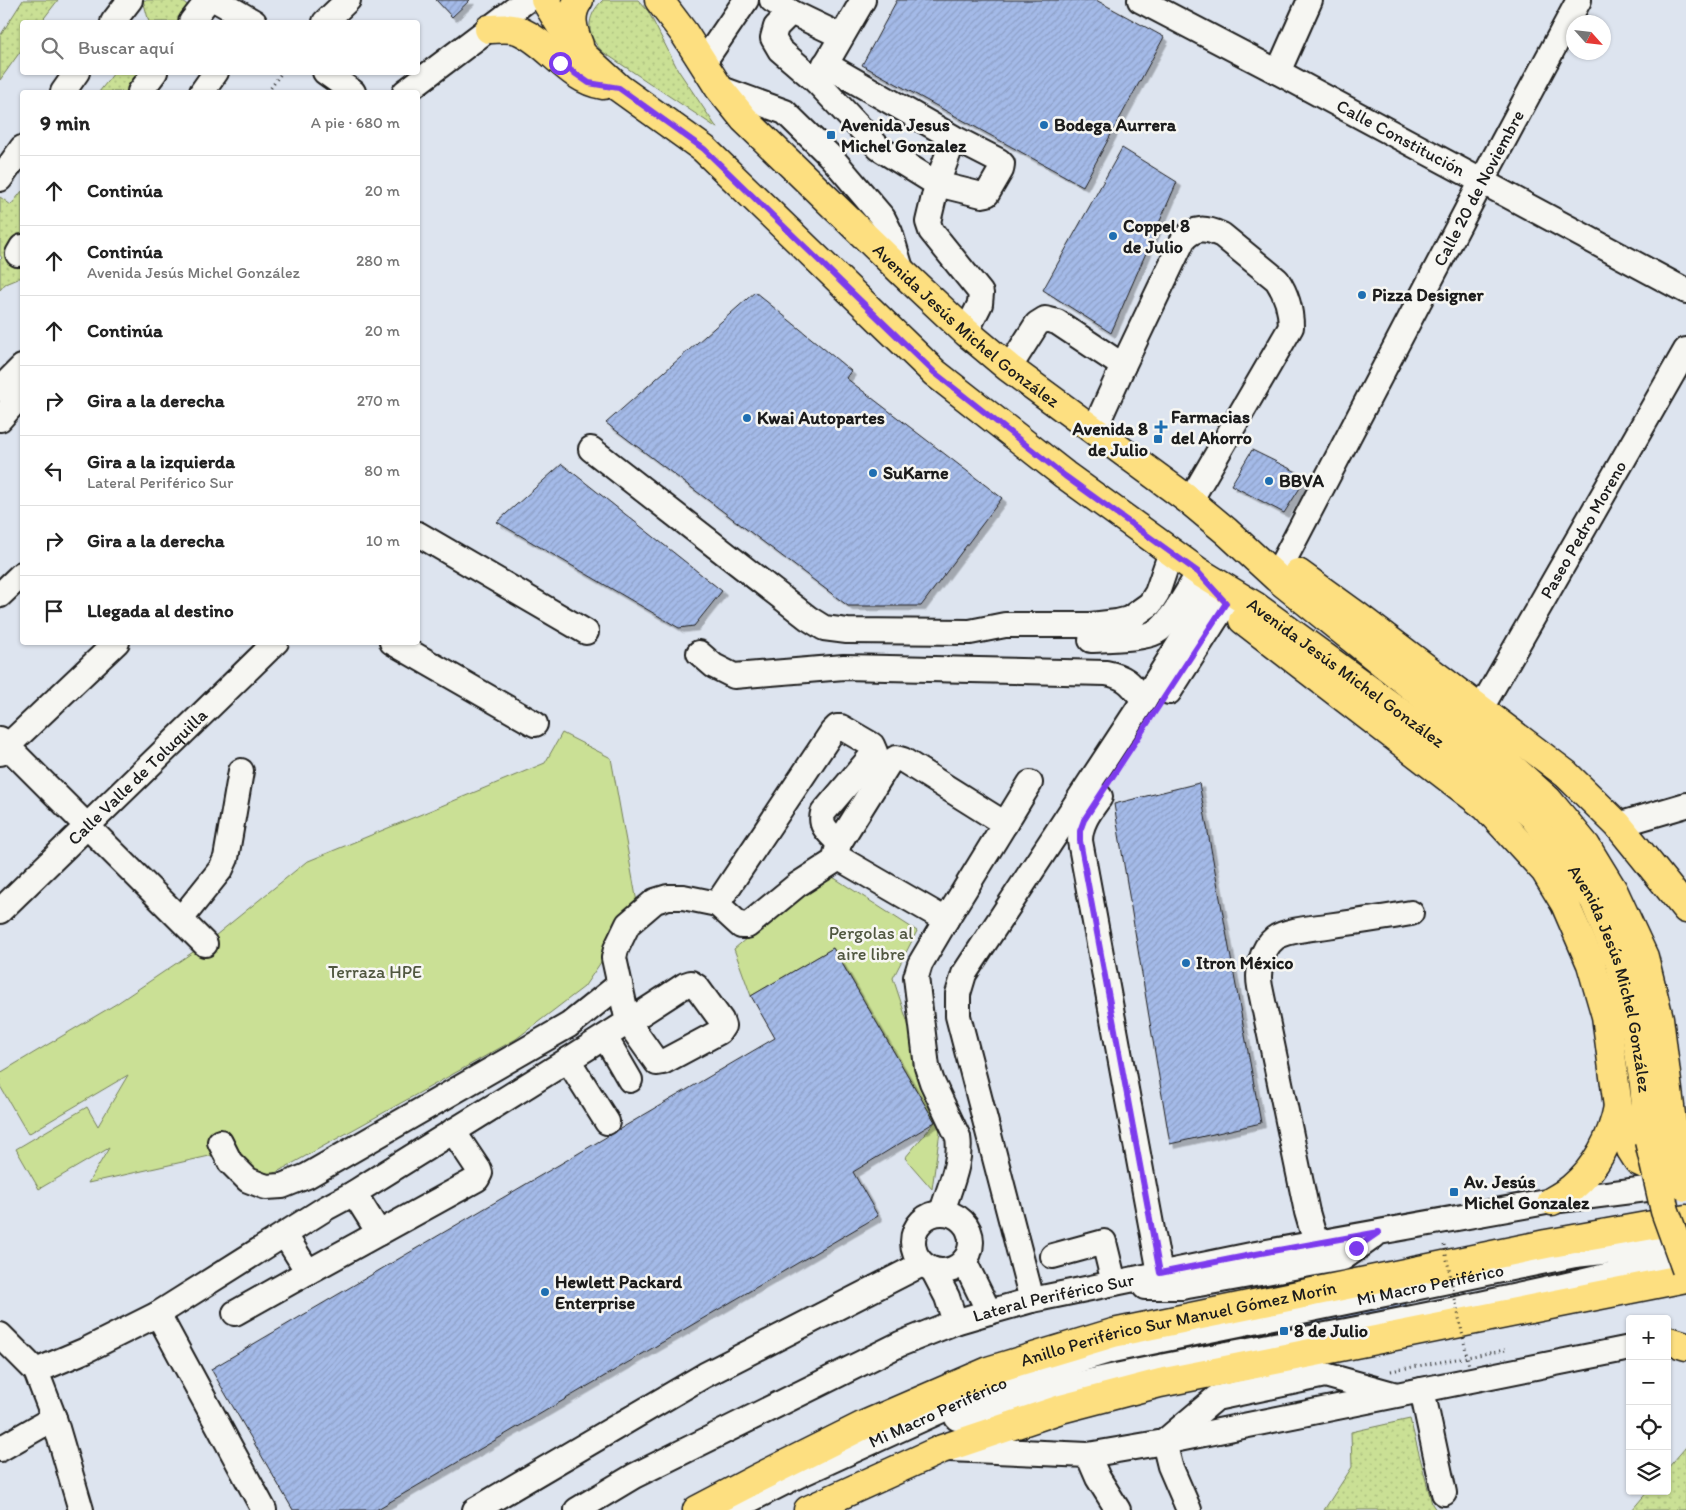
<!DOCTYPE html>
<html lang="es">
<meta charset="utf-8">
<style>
body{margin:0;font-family:Itim,sans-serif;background:#f6f6f6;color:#222}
.controls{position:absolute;right:15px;bottom:15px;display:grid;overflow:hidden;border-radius:5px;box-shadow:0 1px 4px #0004}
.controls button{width:45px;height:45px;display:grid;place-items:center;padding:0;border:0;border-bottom:1px solid #e0e0e0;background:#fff;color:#222;font:25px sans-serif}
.compass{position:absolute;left:1566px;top:15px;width:45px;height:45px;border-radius:50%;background:#fff;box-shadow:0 1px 4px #0004;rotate:117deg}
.stop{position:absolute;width:15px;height:15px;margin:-11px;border:4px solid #7c3aed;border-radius:50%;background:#fff}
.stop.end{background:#7c3aed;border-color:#fff;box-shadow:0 1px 5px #0008}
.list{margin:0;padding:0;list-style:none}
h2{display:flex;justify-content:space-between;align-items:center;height:65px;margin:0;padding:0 20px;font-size:21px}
h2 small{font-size:16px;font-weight:400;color:#767676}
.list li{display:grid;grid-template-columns:32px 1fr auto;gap:15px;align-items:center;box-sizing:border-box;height:70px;padding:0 20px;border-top:1px solid #e0e0e0}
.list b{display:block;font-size:19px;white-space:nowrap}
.list p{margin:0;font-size:16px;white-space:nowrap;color:#767676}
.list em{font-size:16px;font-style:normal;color:#767676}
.icon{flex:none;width:28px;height:28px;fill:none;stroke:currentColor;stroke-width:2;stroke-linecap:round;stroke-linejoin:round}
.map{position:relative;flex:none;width:1686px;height:1510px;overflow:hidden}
.search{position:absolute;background:#fff;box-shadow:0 1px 4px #0004;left:20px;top:20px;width:400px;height:55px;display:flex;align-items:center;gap:12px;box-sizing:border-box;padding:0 18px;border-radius:5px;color:#767676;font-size:19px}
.panel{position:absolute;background:#fff;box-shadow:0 1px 4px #0004;left:20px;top:90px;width:400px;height:555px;border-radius:5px}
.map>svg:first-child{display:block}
.grass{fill:url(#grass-dots);stroke:#737e58}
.park{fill:#cae095;stroke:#737e58}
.building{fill:url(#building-hatch);stroke:#1c1c1c;filter:url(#shadow)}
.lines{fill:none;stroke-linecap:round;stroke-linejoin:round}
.minor-casing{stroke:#1c1c1c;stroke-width:28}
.major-casing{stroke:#1c1c1c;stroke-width:31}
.highway-casing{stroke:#1c1c1c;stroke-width:31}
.path{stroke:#1c1c1c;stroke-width:3;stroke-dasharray:1 4;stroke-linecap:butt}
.minor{stroke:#f6f6f2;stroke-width:24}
.major{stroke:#fddf80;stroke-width:28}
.highway{stroke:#fddf80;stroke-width:28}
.major-bridge-casing{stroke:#1c1c1c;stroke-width:31;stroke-linecap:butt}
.path-bridge{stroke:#1c1c1c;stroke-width:3;stroke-dasharray:1 4;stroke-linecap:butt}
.major-bridge{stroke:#fddf80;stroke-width:28}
.route{stroke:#7c3aed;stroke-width:6}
.poi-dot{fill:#1f6fb2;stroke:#f6f6f2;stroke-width:2}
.labels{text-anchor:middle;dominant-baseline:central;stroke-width:5;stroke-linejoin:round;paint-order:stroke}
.poi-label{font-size:18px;font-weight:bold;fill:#1c1c1c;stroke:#f6f6f2;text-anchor:start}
.street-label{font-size:18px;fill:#1c1c1c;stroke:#f6f6f2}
.park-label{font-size:18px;fill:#505740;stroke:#f6f6f2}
</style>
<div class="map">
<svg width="1686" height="1510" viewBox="0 0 1686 1510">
<defs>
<pattern id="grass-dots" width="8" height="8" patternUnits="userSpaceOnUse" patternTransform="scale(1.25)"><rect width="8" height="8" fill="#cae095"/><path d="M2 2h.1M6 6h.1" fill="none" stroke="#adc080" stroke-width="1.8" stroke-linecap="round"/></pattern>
<pattern id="building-hatch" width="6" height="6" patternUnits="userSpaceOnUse" patternTransform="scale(1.25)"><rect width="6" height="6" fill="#a4bae8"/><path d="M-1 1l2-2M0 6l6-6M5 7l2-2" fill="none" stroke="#8d9fc6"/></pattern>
<filter id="shadow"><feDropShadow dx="4.5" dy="4.5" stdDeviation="0" flood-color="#0004"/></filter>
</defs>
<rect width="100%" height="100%" fill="#dde4ef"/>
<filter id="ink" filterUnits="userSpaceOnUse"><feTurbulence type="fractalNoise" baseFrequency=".02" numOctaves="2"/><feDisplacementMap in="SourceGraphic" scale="10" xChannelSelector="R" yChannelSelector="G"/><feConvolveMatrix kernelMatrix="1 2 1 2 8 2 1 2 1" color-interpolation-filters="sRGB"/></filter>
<g filter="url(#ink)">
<path class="grass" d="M23 0H58L41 22H22V49L0 80V36Z
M143 0H179L193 8 183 22H149Z
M603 0H638L648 11 678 70 717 128 603 52C586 36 585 17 603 0Z
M114 73H148L134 92H99Z
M22 191V277L5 284 0 290V260L2 258 0 255V197L11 205Z
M1410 1419 1432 1504 1436 1510H1324L1352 1467 1351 1432Z
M1686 1447V1510H1632L1648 1491H1667V1469Z"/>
<path class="park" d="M562 733 611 758 638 908 584 987 516 1039 268 1177 223 1153 88 1183 109 1148 39 1189 16 1149 87 1107 98 1126 128 1075 28 1134 0 1086V1073L116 1004 205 944 306 862 545 763Z
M825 872 917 931 893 978 941 1124 932 1189 905 1158 935 1122 833 948 751 996 734 949Z"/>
<path class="building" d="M436 0H470L452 17Z
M897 0H1096L1164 37 1083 186 862 65Z
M1122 148 1177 182 1111 333 1043 290Z
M755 292 851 371 846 378 1002 498 921 606H848L606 423Z
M1252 450 1307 477 1284 513 1231 485Z
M562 464 722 591 694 626 679 628 497 522Z
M1199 783 1261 1123 1170 1144 1114 804Z
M833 948 935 1122 853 1172 878 1216 376 1510H293L211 1369 775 1038 751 996Z
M1400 1299 1415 1313 1169 1362 1155 1349Z"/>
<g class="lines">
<defs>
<g id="minor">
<path d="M216 0 254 22"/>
<path d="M772 0 791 12 841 36"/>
<path d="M863 0 816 81 879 148 937 184 928 222 931 231 981 293 980 304 966 332"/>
<path id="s1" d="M1140 0 1278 72 1686 291"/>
<path d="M791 12 776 27 773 38 780 50 816 81"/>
<path d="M113 22 130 0"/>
<path d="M191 22 208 0"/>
<path d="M325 22 348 0"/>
<path d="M703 63 746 0"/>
<path d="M825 64 954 138 999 161 1002 164 1001 170 987 194 982 195 937 184 954 138"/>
<path d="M325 72 353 92"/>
<path d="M1278 72 1310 0"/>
<path d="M719 88 785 112 832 158 883 218 890 232 902 272"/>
<path d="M63 92 77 72"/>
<path d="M140 92 155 72"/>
<path d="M202 92 216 72"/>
<path d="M405 92 527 0"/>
<path d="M0 179 22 148"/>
<path d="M18 254 22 247"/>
<path d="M1009 368 1037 324 1045 319 1057 322 1123 366"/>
<path d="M0 389 22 367"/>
<path d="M0 419 22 394"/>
<path d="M1094 430 1123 366 1183 240C1195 226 1206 228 1222 235L1277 280C1287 295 1291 310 1291 327L1190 501"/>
<path d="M591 449 808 618 824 628 847 631 970 632 1005 625H1091L1117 622 1129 619 1150 604 1157 593 1171 552"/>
<path d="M418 534 586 632"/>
<path id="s2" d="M1283 562 1482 181 1579 0"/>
<path d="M0 595 22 574"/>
<path d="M1091 640C1108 639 1143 639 1156 632 1171 624 1190 587 1199 572"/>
<path d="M392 642 535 724"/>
<path d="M699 653 714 666 734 676 844 667 1106 673C1127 677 1131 684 1144 700"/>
<path d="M1169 692 1226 603"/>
<path id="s3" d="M1480 710 1686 350"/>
<path d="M0 739 205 944"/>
<path d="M0 753 117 642"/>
<path d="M1100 797C1090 811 1080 823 1080 841L1160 1273"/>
<path d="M1618 825 1686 805"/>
<path d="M839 843C830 833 819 827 823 813L875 752 872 745 841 727H837L832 732 717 904 741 926H747L797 885 839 858"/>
<path id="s4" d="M0 911 276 642"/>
<path d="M181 919 221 869 226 858 241 771"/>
<path d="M946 920 839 858 836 854 839 843 889 763 896 758 903 760 1005 824"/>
<path d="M605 1037 630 1080"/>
<path d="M568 1060 607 1122"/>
<path d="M220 1142 230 1162 248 1180 266 1187 282 1186 307 1176 569 1025 620 984"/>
<path d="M354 1193 379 1233 477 1179 480 1173 479 1170 453 1131"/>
<path d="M942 1212C949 1188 962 1162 958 1137L932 1082 927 1067 916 977 920 964 946 920 1030 783"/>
<circle cx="942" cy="1242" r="29"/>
<path d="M285 1235 308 1272 379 1233"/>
<path d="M1316 1243 1307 1212 1260 987C1257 971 1261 949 1275 938 1286 930 1313 928 1327 926 1355 922 1383 918 1411 913"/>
<path d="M1053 1256 1104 1242 1114 1283"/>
<path d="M964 1261 989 1312"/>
<path d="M933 1270 947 1297 955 1322"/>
<path d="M1145 1287H1182L1343 1258 1374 1236"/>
<path d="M1032 1300 958 1016V994L964 974 1144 700 1214 589"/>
<path d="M235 1313 308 1272"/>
<path d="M158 1314 264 1510"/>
<path d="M0 1335 36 1371 54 1418 81 1510"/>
<path d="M36 1371 86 1350 158 1314 326 1208 354 1193C464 1124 576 1057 685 985L691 983 697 987 721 1020 723 1026 719 1032 663 1062 657 1063 628 1022 614 958 616 949 628 924 655 901 668 897H683L717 904"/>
<path d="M1422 1390 1444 1493"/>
<path d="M957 1418C1057 1384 1166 1366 1269 1346 1409 1319 1548 1292 1686 1256"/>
<path d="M0 1449 54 1418"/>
<path d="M949 1449 1088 1455 1164 1442 1630 1348"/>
<path d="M1088 1455 1098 1478 1118 1510"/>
<path d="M475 1510 705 1375 922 1264"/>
<path id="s5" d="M577 1510 634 1476 900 1344 955 1322 989 1312 1032 1300 1256 1254 1552 1201 1678 1185"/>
<path id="s6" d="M730 1510 799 1475 999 1384 1112 1350 1575 1255 1640 1248 1686 1239"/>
<path d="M1189 1510 1170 1466 1164 1442 1216 1398 1325 1375 1393 1394"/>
</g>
<g id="major">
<path id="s7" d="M545 0 559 23 584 56 619 88 704 149 935 373 1065 475 1199 572 1255 606 1492 780 1533 816 1568 860 1594 900 1619 961 1633 1015 1644 1084 1649 1141"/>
<path d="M579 0C568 15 573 30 579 45"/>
<path id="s8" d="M659 0 684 33 719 88 744 119 902 272 966 332 1009 368 1190 501 1226 531 1277 578 1508 764 1548 800 1586 846 1613 890 1644 957 1659 1018 1674 1139"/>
<path d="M489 29C498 29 511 27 520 31 551 45 568 79 603 85"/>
<path d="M1298 573 1356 615 1566 774 1618 825 1686 909"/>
<path d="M1243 620 1486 807 1545 871 1565 904 1591 964 1606 1016 1618 1107 1631 1150 1638 1161 1651 1167 1675 1163"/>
<path d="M1552 1201C1559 1197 1566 1193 1572 1188 1596 1168 1612 1138 1618 1107"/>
<path d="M1667 1340 1686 1346"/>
</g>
<g id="highway">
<path id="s9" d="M697 1510 758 1478 864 1425 991 1370 1113 1333 1546 1244 1686 1219"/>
<path d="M808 1510 942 1449 1061 1409 1160 1383 1686 1278"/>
</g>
</defs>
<use href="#minor" class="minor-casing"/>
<use href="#major" class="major-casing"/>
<use href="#highway" class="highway-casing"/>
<path class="path" d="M268 92 282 72
M1391 1371 1505 1350"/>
<use href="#minor" class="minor"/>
<use href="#major" class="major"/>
<use href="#highway" class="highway"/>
<defs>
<path id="major-bridge" d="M1674 1139 1686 1187
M1649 1141 1665 1211 1686 1269"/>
</defs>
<use href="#major-bridge" class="major-bridge-casing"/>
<path class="path-bridge" d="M1444 1245 1469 1366"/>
<use href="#major-bridge" class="major-bridge"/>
</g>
</g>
<g class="lines" filter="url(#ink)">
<path class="route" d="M560 63 589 83 619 88 704 149 935 373 1065 476 1198 572 1226 603 1084 820 1080 831V841L1160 1273 1256 1254 1379 1232 1356 1248"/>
</g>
<g class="poi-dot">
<circle cx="1044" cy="125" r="5"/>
<rect x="826" y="130" width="10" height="10" rx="2.5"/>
<circle cx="1113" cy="236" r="5"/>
<circle cx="1362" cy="295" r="5"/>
<circle cx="747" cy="418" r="5"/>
<path d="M1158.5 419.5h5v5h5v5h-5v5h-5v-5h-5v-5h5z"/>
<rect x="1153" y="434" width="10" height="10" rx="2.5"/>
<circle cx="873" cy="473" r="5"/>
<circle cx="1269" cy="481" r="5"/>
<circle cx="1186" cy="963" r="5"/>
<rect x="1449" y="1187" width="10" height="10" rx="2.5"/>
<circle cx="545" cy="1292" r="5"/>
<rect x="1279" y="1326" width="10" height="10" rx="2.5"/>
</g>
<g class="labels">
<g class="poi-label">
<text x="841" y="125">Avenida Jesus<tspan x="841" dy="21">Michel Gonzalez</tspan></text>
<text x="1054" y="125">Bodega Aurrera</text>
<text x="1123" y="226">Coppel 8<tspan x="1123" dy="21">de Julio</tspan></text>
<text x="1372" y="295">Pizza Designer</text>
<text x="1171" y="417">Farmacias<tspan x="1171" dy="21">del Ahorro</tspan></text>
<text x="757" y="418">Kwai Autopartes</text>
<text x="1148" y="429" text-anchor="end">Avenida 8<tspan x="1148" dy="21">de Julio</tspan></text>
<text x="883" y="473">SuKarne</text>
<text x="1279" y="481">BBVA</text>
<text x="1196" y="963">Itron México</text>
<text x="1464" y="1182">Av. Jesús<tspan x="1464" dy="21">Michel Gonzalez</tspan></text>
<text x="555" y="1282">Hewlett Packard<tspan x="555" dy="21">Enterprise</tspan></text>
<text x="1294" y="1331">8 de Julio</text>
</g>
<g class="street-label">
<text stroke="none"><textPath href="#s1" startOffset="295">Calle Constitución</textPath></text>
<text stroke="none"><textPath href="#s2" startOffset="422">Calle 20 de Noviembre</textPath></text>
<text stroke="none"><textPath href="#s8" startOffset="450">Avenida Jesús Michel González</textPath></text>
<text stroke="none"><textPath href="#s3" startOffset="208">Paseo Pedro Moreno</textPath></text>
<text stroke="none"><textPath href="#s7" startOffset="1051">Avenida Jesús Michel González</textPath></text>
<text stroke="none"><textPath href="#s4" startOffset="192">Calle Valle de Toluquilla</textPath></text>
<text stroke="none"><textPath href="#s7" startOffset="1471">Avenida Jesús Michel González</textPath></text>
<text stroke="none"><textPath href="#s6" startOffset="740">Mi Macro Periférico</textPath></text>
<text stroke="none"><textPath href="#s5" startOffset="524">Lateral Periférico Sur</textPath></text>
<text stroke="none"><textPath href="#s9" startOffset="519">Anillo Periférico Sur Manuel Gómez Morín</textPath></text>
<text stroke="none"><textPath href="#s6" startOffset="230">Mi Macro Periférico</textPath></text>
</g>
<g class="park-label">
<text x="871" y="933">Pergolas al<tspan x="871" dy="21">aire libre</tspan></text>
<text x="375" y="972">Terraza HPE</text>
</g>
</g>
</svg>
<div class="controls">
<button>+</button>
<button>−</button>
<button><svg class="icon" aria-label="locate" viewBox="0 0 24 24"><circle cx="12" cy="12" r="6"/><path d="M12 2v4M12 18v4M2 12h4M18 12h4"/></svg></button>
<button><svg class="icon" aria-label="layers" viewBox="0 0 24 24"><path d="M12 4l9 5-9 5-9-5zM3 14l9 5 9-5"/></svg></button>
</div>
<svg class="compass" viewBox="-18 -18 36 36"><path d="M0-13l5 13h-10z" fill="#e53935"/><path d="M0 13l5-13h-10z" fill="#767676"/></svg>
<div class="stop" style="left:560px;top:63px"></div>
<div class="stop end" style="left:1356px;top:1248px"></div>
<div class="search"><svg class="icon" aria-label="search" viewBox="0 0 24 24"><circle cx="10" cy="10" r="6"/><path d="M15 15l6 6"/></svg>Buscar aquí</div>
<section class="panel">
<h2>9 min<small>A pie · 680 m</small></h2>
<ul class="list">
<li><svg class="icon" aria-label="ahead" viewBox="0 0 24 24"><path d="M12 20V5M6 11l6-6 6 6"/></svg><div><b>Continúa</b></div><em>20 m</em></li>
<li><svg class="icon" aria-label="ahead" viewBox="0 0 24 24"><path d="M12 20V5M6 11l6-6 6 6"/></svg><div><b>Continúa</b><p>Avenida Jesús Michel González</p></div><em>280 m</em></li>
<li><svg class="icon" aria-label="ahead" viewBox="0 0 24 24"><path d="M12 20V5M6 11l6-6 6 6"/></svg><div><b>Continúa</b></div><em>20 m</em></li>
<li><svg class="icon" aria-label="right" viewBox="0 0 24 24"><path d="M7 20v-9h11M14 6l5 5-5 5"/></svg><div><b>Gira a la derecha</b></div><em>270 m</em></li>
<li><svg class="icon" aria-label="left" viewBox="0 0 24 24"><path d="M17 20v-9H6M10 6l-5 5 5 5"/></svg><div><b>Gira a la izquierda</b><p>Lateral Periférico Sur</p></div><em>80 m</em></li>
<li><svg class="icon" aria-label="right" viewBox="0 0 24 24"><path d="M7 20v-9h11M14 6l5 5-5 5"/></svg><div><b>Gira a la derecha</b></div><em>10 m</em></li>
<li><svg class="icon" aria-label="arrive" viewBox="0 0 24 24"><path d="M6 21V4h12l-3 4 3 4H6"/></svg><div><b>Llegada al destino</b></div></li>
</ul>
</section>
</div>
